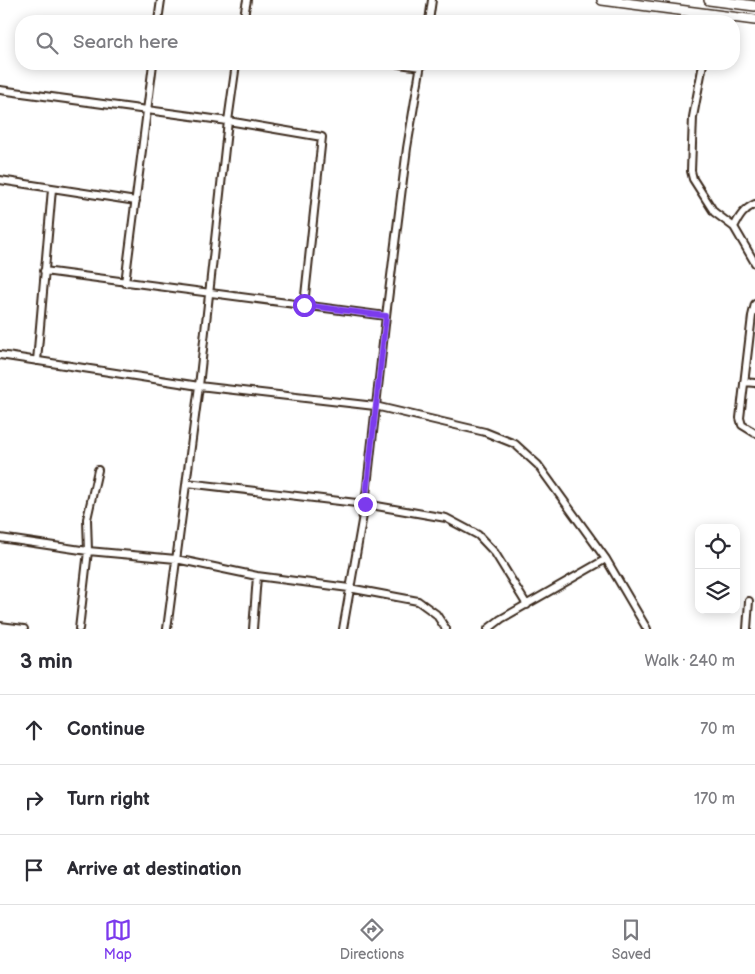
<!DOCTYPE html>
<meta charset="utf-8">
<style>
body{margin:0;font-family:"Balsamiq Sans",sans-serif;background:#f2f2f3;color:#2b2b33}
.controls{position:absolute;right:15px;bottom:15px;display:grid;overflow:hidden;border-radius:10px;box-shadow:0 2px 12px #0003}
.controls button{width:45px;height:45px;display:grid;place-items:center;padding:0;border:0;border-bottom:1px solid #e1e1e2;background:#fff;color:#2b2b33;font:25px sans-serif}
.stop{position:absolute;width:15px;height:15px;margin:-11px;border:4px solid #7c3aed;border-radius:50%;background:#fff}
.stop.end{background:#7c3aed;border-color:#fff;box-shadow:0 1px 5px #0008}
.list{margin:0;padding:0;list-style:none}
h2{display:flex;justify-content:space-between;align-items:center;height:65px;margin:0;padding:0 20px;font-size:21px}
h2 small{font-size:16px;font-weight:400;color:#7c7c81}
.list li{display:grid;grid-template-columns:32px 1fr auto;gap:15px;align-items:center;box-sizing:border-box;height:70px;padding:0 20px;border-top:1px solid #e1e1e2}
.list b{display:block;font-size:19px;white-space:nowrap}
.list em{font-size:16px;font-style:normal;color:#7c7c81}
.icon{flex:none;width:28px;height:28px;fill:none;stroke:currentColor;stroke-width:2;stroke-linecap:round;stroke-linejoin:round}
.map{position:relative;flex:none;width:755px;height:629px;overflow:hidden}
.search{position:absolute;background:#fff;box-shadow:0 2px 12px #0003;left:15px;right:15px;top:15px;height:55px;display:flex;align-items:center;gap:12px;box-sizing:border-box;padding:0 18px;border-radius:20px;color:#7c7c81;font-size:19px}
.sheet{height:275px;background:#fff}
nav{display:flex;justify-content:space-around;align-items:center;box-sizing:border-box;height:70px;border-top:1px solid #e1e1e2;background:#fff;font-size:14px;color:#7c7c81}
nav a{display:grid;justify-items:center;gap:2px}
nav .on{color:#7c3aed}
.map>svg:first-child{display:block}
.lines{fill:none;stroke-linecap:round;stroke-linejoin:round}
.street-casing{stroke:#3b2a1e;stroke-width:10}
.secondary-casing{stroke:#3b2a1e;stroke-width:12}
.street{stroke:#fff;stroke-width:6}
.secondary{stroke:#fff;stroke-width:9}
.route{stroke:#7c3aed;stroke-width:6}
</style>
<div class="map">
<svg width="755" height="629" viewBox="0 0 755 629">
<rect width="100%" height="100%" fill="#fff"/>
<filter id="ink" filterUnits="userSpaceOnUse"><feTurbulence type="fractalNoise" baseFrequency=".02" numOctaves="2"/><feDisplacementMap in="SourceGraphic" scale="10" xChannelSelector="R" yChannelSelector="G"/><feConvolveMatrix kernelMatrix="1 2 1 2 8 2 1 2 1" color-interpolation-filters="sRGB"/></filter>
<g filter="url(#ink)">
<g class="lines">
<defs>
<path id="street" d="M158 21 161 0
M243 21 247 0
M429 21 432 0
M399 64 421 67
M703 64 693 117 691 171 693 179 714 212 734 227 755 263
M0 90 228 121 322 137 304 305
M0 180 136 201
M734 227C739 217 744 209 755 204
M44 271 386 316
M125 283 153 64
M755 304 752 316 740 418 742 425 755 433
M0 355 199 386 375 406 485 432 515 444 538 465 606 559 647 629
M37 361 52 189
M744 382 755 383
M187 483 365 504 446 518 478 535 495 553 527 605
M0 538 88 551 176 559 257 576 349 588 418 601 436 614 446 629
M0 626 24 629
M79 629 88 551 87 519 98 470
M167 629 199 386 228 121 236 64
M253 629 257 576
M343 629 365 504 386 316 407 148 421 64
M488 629 501 619 606 559
M747 629 749 601"/>
<path id="secondary" d="M602 0 755 20
M709 0 755 6"/>
</defs>
<use href="#street" class="street-casing"/>
<use href="#secondary" class="secondary-casing"/>
<use href="#street" class="street"/>
<use href="#secondary" class="secondary"/>
</g>
</g>
<g class="lines" filter="url(#ink)">
<path class="route" d="M304 305 386 316 365 504"/>
</g>
</svg>
<div class="controls">
<button><svg class="icon" aria-label="locate" viewBox="0 0 24 24"><circle cx="12" cy="12" r="6"/><path d="M12 2v4M12 18v4M2 12h4M18 12h4"/></svg></button>
<button><svg class="icon" aria-label="layers" viewBox="0 0 24 24"><path d="M12 4l9 5-9 5-9-5zM3 14l9 5 9-5"/></svg></button>
</div>
<div class="stop" style="left:304px;top:305px"></div>
<div class="stop end" style="left:365px;top:504px"></div>
<div class="search"><svg class="icon" aria-label="search" viewBox="0 0 24 24"><circle cx="10" cy="10" r="6"/><path d="M15 15l6 6"/></svg>Search here</div>
</div>
<section class="sheet">
<h2>3 min<small>Walk · 240 m</small></h2>
<ul class="list">
<li><svg class="icon" aria-label="ahead" viewBox="0 0 24 24"><path d="M12 20V5M6 11l6-6 6 6"/></svg><div><b>Continue</b></div><em>70 m</em></li>
<li><svg class="icon" aria-label="right" viewBox="0 0 24 24"><path d="M7 20v-9h11M14 6l5 5-5 5"/></svg><div><b>Turn right</b></div><em>170 m</em></li>
<li><svg class="icon" aria-label="arrive" viewBox="0 0 24 24"><path d="M6 21V4h12l-3 4 3 4H6"/></svg><div><b>Arrive at destination</b></div></li>
</ul>
</section>
<nav>
<a class="on"><svg class="icon" aria-label="map" viewBox="0 0 24 24"><path d="M3 6l6-2 6 2 6-2v14l-6 2-6-2-6 2zM9 4v14M15 6v14"/></svg>Map</a>
<a><svg class="icon" aria-label="directions" viewBox="0 0 24 24"><path d="M12 3l9 9-9 9-9-9zM9 14v-3h6M13 9l2 2-2 2"/></svg>Directions</a>
<a><svg class="icon" aria-label="saved" viewBox="0 0 24 24"><path d="M7 4h10v16l-5-4-5 4z"/></svg>Saved</a>
</nav>
